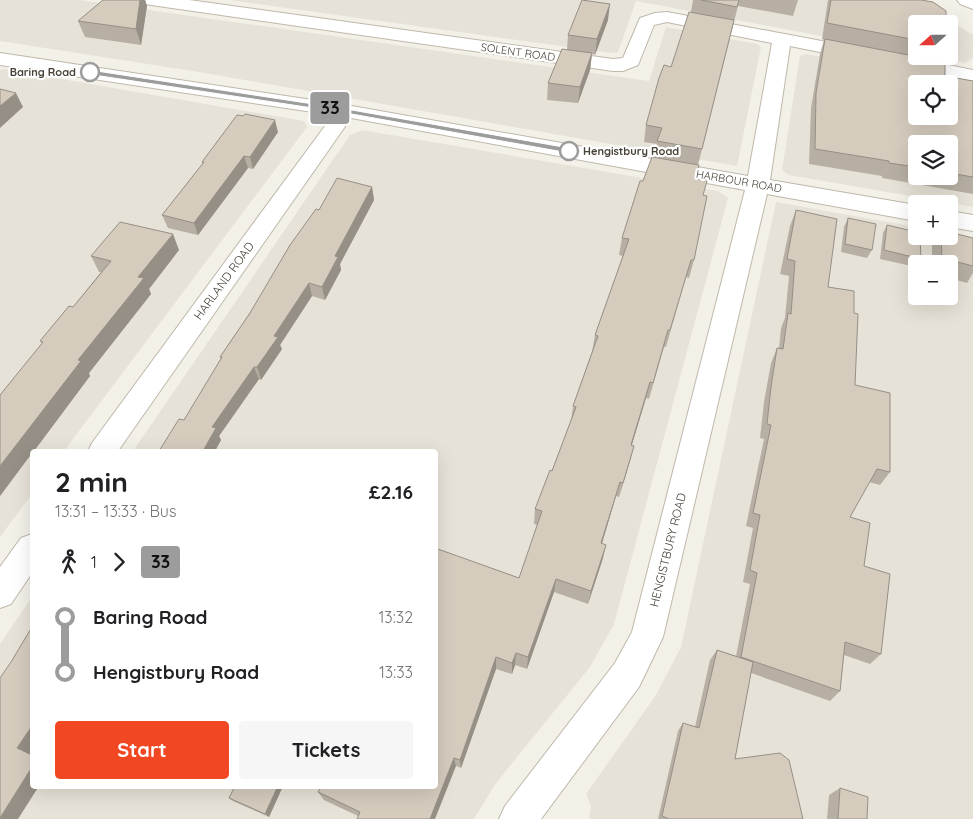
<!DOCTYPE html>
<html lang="en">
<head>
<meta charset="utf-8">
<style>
  body { margin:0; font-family:Quicksand,sans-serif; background:#f6f6f6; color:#202124; height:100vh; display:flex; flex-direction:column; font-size:19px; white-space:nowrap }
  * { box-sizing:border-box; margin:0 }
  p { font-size:16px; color:#757577 }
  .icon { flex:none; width:28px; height:28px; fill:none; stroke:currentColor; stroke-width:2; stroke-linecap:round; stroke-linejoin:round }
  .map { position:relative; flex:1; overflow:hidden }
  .details { position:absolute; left:30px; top:449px; width:408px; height:340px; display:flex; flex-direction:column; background:#fff; border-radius:5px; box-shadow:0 5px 20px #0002 }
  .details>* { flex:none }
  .badge { padding:0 10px; border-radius:4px; font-size:18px; line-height:32px }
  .needle { width:32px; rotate:249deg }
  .fabs { position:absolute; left:908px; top:15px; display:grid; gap:10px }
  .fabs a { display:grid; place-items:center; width:50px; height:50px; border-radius:5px; background:#fff; box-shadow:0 5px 20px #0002; font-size:25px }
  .map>.badge { position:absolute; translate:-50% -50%; box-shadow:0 0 0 2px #fff }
  .legs { display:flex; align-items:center; gap:8px; height:55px; padding:0 25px; font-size:16px }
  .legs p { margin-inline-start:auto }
  .head { display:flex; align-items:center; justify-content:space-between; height:85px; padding:0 25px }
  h1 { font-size:28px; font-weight:800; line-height:38px }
  .primary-button { display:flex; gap:10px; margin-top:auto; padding:10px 25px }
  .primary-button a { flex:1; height:58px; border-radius:5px; background:#f14722; color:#fff; font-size:20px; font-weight:800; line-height:58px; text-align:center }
  .primary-button a+a { background:#f6f6f6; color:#202124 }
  ul { padding:0 25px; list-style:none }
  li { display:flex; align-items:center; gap:18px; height:55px; font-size:19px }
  li i { display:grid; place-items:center; width:8px; height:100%; margin:0 6px; background:currentColor }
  li i::after { content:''; width:12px; height:12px; margin:-6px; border:4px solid; border-radius:50%; background:#fff }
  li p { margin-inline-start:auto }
  li:first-child i { background:linear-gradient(#0000 50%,currentColor 0) }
  li:last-child i { background:linear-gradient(currentColor 50%,#0000 0) }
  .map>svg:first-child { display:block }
  .residential { fill:#e7e2d7; fill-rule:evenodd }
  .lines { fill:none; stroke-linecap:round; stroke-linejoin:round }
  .minor-casing { stroke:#bfb8ab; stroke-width:2 }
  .minor { fill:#fff; fill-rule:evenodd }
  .wall { fill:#b7afa3; fill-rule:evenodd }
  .shaded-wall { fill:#958f85 }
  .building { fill:#d5ccbe; stroke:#958f85; fill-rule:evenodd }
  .line-1 { fill:#9d9c9c; stroke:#fff }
  .stop-1-dot { fill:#fff; stroke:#9d9c9c; stroke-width:2.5 }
  .labels { text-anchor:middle; stroke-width:4.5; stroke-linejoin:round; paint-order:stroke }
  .far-street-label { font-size:11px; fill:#474137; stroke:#fff }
  .far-stop-label { font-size:11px; font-weight:bold; fill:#474137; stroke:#fff; text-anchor:end }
  .street-label { font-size:12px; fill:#474137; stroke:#fff }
</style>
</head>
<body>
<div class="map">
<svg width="973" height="819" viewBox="0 0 973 819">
  <rect width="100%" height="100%" fill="#f3f0e8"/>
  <!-- residential -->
  <path class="residential" d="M0,0H79L649,81L666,27L757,44L761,47L737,166L199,72L0,41Z
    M229,0H916L973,35V58L965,63L927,56H949V24H916V54L636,1L618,52L611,53Z
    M806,54L973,86V207L789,175L782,170L800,56ZM916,84H949V116H916ZM916,144H949V176H916Z
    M4,69L304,121L307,127L64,451H32V494L0,537V70Z
    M362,130L718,191L728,198L614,624L590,667L496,783L474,819H0V644L32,597V786H435V451H133L350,135Z
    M776,202L916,227V236L973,238V819H589L591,806L586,794L656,695L681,647ZM916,264H949V296H916Z"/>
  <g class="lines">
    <!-- minor casing -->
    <g class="minor-casing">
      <path id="minor" d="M142,0H189L613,59L623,58L640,18L655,13L667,12L859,48L866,50L868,54L866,58L859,60L790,46L770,180L916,205V221L767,194L663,637L639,687L541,819H499L505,806L615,663L632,632L745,190L351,118L118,451H88L92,443L333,115L0,65V53L346,105L748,176L772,43L667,22L654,25L638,65L623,71H613L151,5L145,4Z
        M957,0H973V9L960,4Z
        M909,57L973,70V82L902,67L899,63L902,59Z
        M949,211L973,215V231L949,227Z
        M32,534V573L11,604L0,608V567L21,538Z"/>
    </g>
    <!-- minor -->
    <use href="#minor" class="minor"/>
  </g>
  <!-- wall -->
  <path class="wall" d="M103,0H145L147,6L141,45L85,37L78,21Z
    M693,0H798L793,16L738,6L698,165L696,179L703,195L694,260L689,278L686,277L666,347H664L649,399L646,398L632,445L634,446L630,461L619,497L616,496L602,543L603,558L588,604L554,592L527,669L515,665L512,674L496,669L461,768L456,766L358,816L324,800L318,792L519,578L538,525L534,524L535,509L552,471L571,421L573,406L592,352L595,335L623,256L619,255L622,238L643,181L654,157L657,144L644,142L646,125L671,67L691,12Z
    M828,0H921L916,24V56H941L939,61L945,76L973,81V194L882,178V176L809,164L811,108L820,54L824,40L822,39ZM916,144H949V176H916Z
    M608,20L595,55L592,54L590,70L578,103L547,100L548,83L567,50L568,35Z
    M278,132L253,169L248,168L198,235L168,228L162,215L202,165V162Z
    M372,187L374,200L340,264L341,270L325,300L312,296L280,345L282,349L261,380L259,379L219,436L221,440L215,451H159L184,420L221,359L220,357L319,210Z
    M796,210L828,287L855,385L890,472L880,485L869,482L850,517L864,566L881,654L870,664L844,655L840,691L830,701L751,673L735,759L803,819H658L678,731L683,723L695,727L710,660L717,650L736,656L750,584L743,582L753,528L746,526L764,439L760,438L764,402L771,363L777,348H779L781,328L785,318L789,276L780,274L790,226Z
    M848,218L872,250L867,258L841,252L844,227Z
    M887,225L921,259L919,264H916V267L880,259L883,233Z
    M937,236L973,238V273L967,283L949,278V264H932V246Z
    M179,250L149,289L151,294L89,373L90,376L34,451H32V453L0,496L42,343L40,341L73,307L101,272H99L91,256Z
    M283,786L269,817L233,801L229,798Z
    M840,788L867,819H827L829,795Z"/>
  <!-- shaded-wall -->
  <path class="shaded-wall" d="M140,0H145L147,6L141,45L136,29Z
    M610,4L608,20L595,55L597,39Z
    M592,53L590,70L578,103L580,87Z
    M16,93L23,107L0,128V106Z
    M275,120L278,132L253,169L250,157Z
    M244,156L248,168L198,235L194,223Z
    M372,187L374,200L340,264L341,270L325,300L322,287L335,256Z
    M173,234L179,250L149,289L151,294L89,373L90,376L34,451H32V453L0,496V466L138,277Z
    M309,283L312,296L280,345L282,349L261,380L257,367L274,336Z
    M254,367L259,379L219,436L221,440L215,451H203L212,427Z
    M650,382L646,398L627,460L631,445Z
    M634,446L630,461L619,497L623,483Z
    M620,482L616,496L598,557L601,543Z
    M606,545L603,558L588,604L591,591Z
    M556,579L554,592L527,669L528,657Z
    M516,653L515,665L512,674V663Z
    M496,657V669L461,768L460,760Z
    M32,726V754L31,756L17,748Z
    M454,758L456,766L435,819H430Z
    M32,767V786H39L18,819H0V818Z
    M278,786H283L269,817L265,814Z"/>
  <!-- building -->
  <path class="building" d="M103,0H140L136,29L78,21Z
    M582,0L610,4L597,39L568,35Z
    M701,0H739L737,7Z
    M831,0H921L933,2L946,11V24H916V40L827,23Z
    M689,12L734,20L702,149L657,141L662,128L646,125L659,78L664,65L671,67Z
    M825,39L945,62V76L973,81V177L949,173V144H916V167L889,163V161L815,149L816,93ZM916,84H949V116H916Z
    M562,49L592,53L580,87L548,83Z
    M0,89L16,93L0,106Z
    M245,114L275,120L250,157L244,156L194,223L162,215L204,162H202L237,115L243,116Z
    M652,157L699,165L696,179L707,181L703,195L707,196L694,260H691L670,330H668L653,383L650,382L631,445L634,446L623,483L620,482L601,543L606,545L591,591L556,579L528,657L516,653L512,663L496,657L460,760L454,758L430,819H357L360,812L318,792L322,786H435V548L519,578L542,511L535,509L550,470L552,471L576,407L573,406L598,336L595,335L629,239L622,238L640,181H643Z
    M337,178L372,187L335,256L338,257L322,287L309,283L274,336L278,337L257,367H254L212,427L216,428L203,451H159L179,419L184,420L222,357H220L250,313L290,245L316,209L319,210Z
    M796,210L837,219L828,287L854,291V313L858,314L855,385L890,393V472L877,469L850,517L870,523L864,566L890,574L881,654L845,642L840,691L741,657L757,573L750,570L760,515L753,513L771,425L767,424L771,387L777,348L783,349L788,313L791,314L795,261L787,259Z
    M848,218L876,224L872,250L845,244Z
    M120,222L173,234L138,277L144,278L78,360L81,361L0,466V395L43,342L40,341L69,306L73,307L111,261L91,256Z
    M887,225L916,232V236H920L921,259L884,250Z
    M949,232L973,238V266L942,258L941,236H949Z
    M32,627V726L17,748L32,755V767L0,818V678L11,662Z
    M717,650L753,662L735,759L780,753L789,760L803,819H669L662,816L683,723L699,728Z
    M235,786H278L265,814L229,798Z
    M840,788L868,797L867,819H838Z"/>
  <!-- line-1 -->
  <path class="line-1" d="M90,70L346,109L569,148L573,151L569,153L346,113L87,74V71Z"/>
  <!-- markers -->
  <g class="stop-1-dot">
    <circle cx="90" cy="72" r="9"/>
    <circle cx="569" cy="151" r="9"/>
  </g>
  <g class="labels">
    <!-- far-street labels -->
    <g class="far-street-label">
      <text transform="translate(518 52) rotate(8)" y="4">SOLENT ROAD</text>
      <text transform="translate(739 181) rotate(10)" y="4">HARBOUR ROAD</text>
    </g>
    <!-- far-stop labels -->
    <g class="far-stop-label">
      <text x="76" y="76">Baring Road</text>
      <text x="583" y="155" text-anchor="start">Hengistbury Road</text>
    </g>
    <!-- street labels -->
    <g class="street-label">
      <text transform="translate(224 281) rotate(-54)" y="4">HARLAND ROAD</text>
      <text transform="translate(668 550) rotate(-76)" y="4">HENGISTBURY ROAD</text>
    </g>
  </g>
</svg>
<div class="fabs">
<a><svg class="needle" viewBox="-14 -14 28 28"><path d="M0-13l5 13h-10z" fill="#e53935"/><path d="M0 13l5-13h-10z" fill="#757577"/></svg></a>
<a><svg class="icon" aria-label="locate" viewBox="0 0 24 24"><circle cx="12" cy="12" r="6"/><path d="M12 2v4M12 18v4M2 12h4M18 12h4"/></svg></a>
<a><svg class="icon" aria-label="layers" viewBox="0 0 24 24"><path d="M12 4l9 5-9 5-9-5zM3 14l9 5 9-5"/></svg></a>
<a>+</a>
<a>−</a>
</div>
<b class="badge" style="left:330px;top:108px;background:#9d9c9c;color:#111">33</b>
<section class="details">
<div class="head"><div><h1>2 min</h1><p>13:31 – 13:33 · Bus</p></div><b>£2.16</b></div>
<div class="legs"><svg class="icon" aria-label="walk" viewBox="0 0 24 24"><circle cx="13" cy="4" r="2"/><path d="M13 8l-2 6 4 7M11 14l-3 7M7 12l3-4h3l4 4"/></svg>1<svg class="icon" aria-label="forward" viewBox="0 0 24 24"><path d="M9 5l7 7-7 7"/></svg><b class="badge" style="background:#9d9c9c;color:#111">33</b></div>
<ul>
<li><i style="color:#9d9c9c"></i><b>Baring Road</b><p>13:32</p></li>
<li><i style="color:#9d9c9c"></i><b>Hengistbury Road</b><p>13:33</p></li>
</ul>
<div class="primary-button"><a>Start</a><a>Tickets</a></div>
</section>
</div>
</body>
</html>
